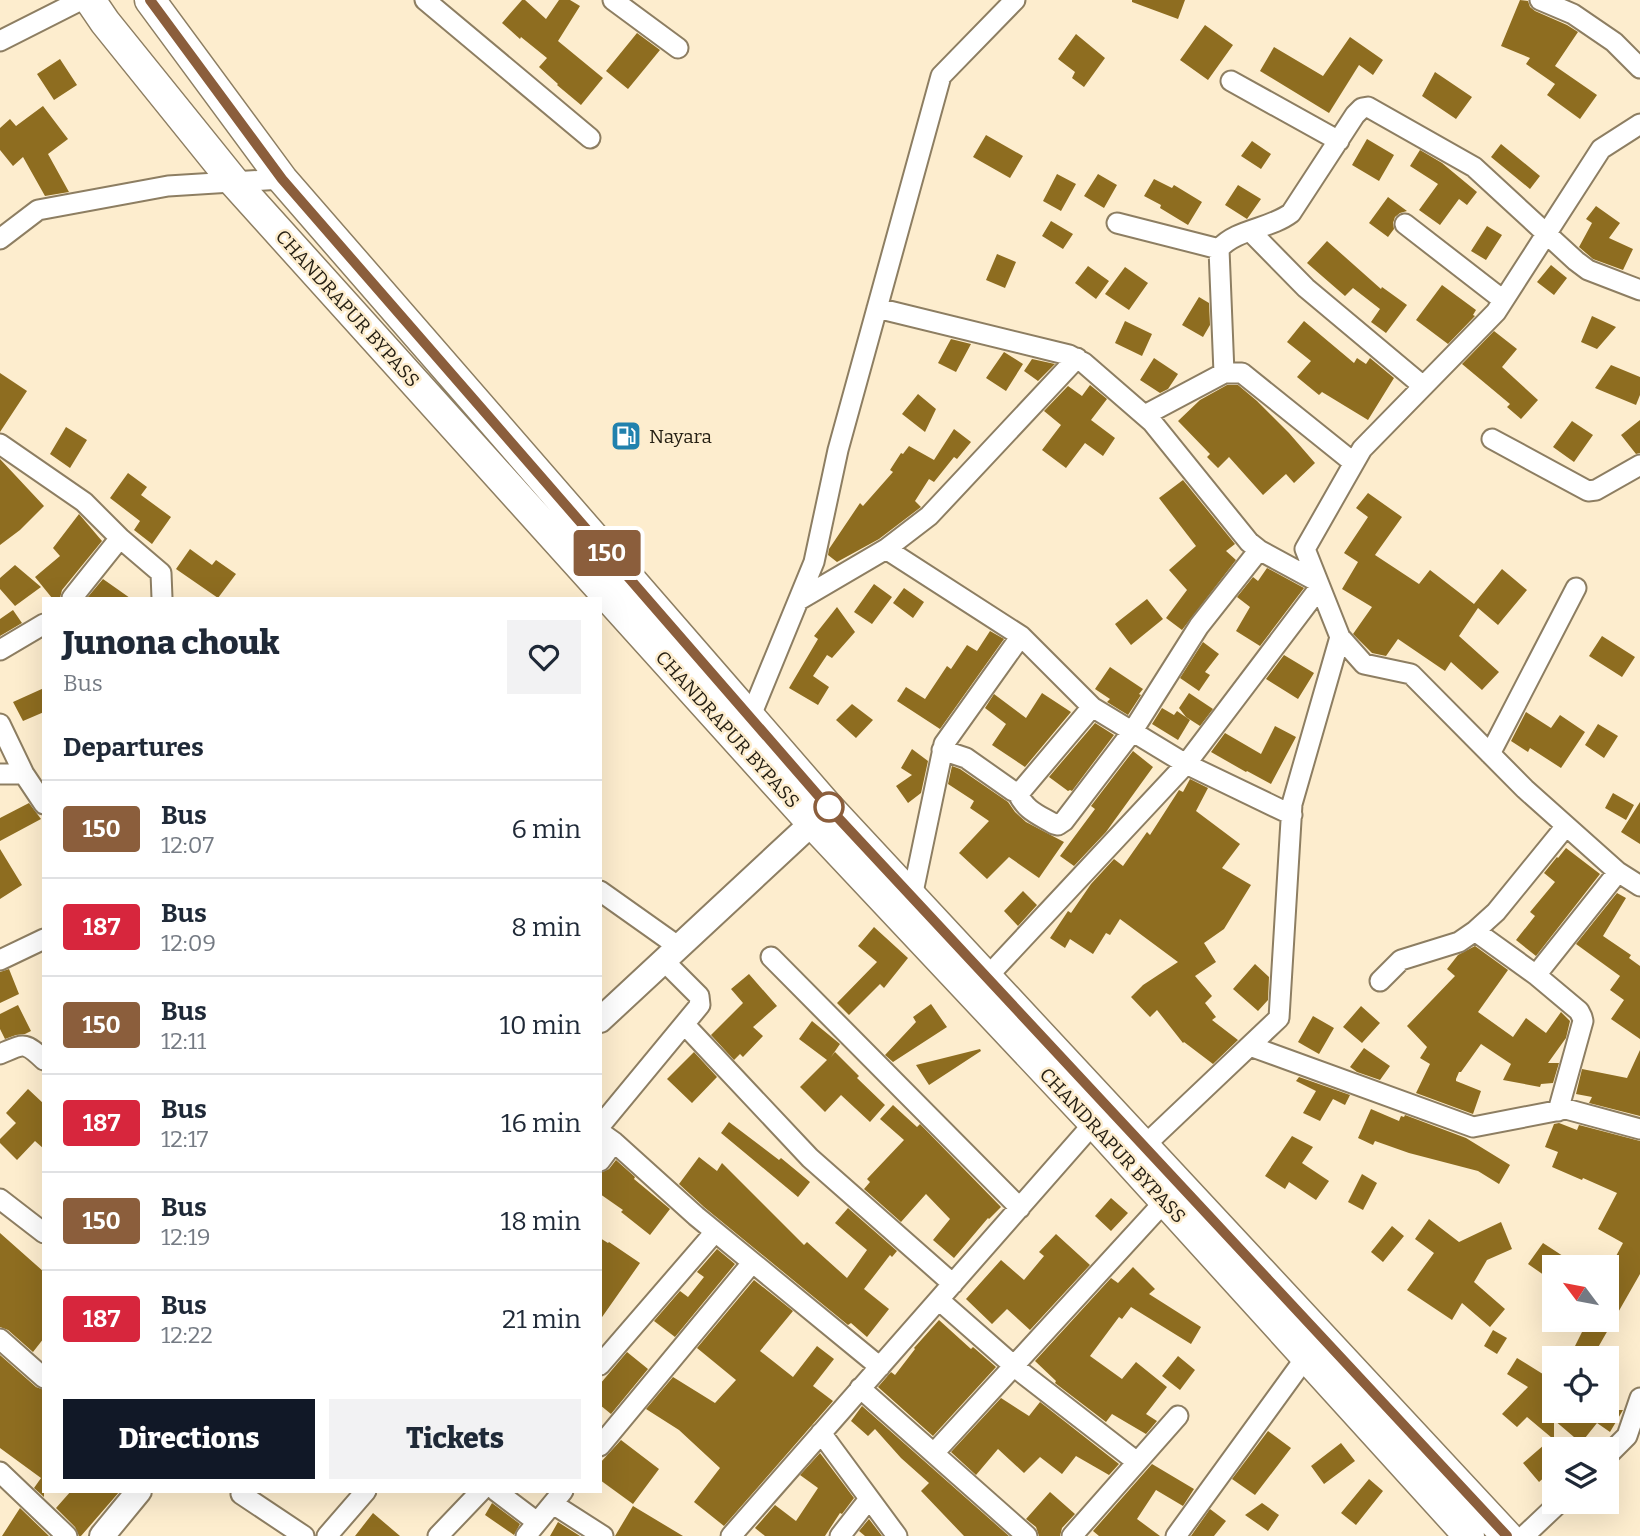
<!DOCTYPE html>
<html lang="en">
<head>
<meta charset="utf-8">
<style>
  body { margin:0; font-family:Bitter,serif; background:#f2f2f3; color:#1f2937; height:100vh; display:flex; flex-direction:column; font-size:26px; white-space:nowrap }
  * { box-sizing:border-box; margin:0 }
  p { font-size:23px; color:#747a83 }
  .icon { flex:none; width:38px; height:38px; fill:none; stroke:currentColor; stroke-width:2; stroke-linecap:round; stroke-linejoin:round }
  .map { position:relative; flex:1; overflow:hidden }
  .details { position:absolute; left:42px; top:597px; width:560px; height:896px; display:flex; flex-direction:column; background:#fff; border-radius:0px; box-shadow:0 7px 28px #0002 }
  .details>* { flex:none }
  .badge { padding:0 14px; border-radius:5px; font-size:24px; line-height:46px }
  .needle { width:46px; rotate:302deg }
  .buttons { position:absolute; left:1542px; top:1255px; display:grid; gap:14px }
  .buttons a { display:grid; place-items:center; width:77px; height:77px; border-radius:0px; background:#fff; box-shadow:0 7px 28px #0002; font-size:35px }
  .map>.badge { position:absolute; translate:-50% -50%; box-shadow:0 0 0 4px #fff }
  h2 { padding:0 21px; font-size:26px; line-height:63px }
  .round { display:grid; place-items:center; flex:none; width:74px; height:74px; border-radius:0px; background:#f2f2f3 }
  .overview { display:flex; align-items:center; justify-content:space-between; height:119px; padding:0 21px }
  h1 { font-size:33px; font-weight:800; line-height:52px }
  .button { display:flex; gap:14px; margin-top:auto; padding:14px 21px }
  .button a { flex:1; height:80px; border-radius:0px; background:#111827; color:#fff; font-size:28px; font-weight:800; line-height:80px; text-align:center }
  .button a+a { background:#f2f2f3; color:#1f2937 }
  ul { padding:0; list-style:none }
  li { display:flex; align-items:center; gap:21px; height:98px; padding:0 21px; border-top:2px solid #e0e1e3 }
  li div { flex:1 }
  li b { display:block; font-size:26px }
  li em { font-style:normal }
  li .badge { min-width:77px; font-weight:700; text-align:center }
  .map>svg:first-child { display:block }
  .building { fill:#8e6d20 }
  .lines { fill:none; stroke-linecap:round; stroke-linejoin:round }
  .minor-casing { stroke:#8d7e62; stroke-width:23 }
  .major-casing { stroke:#8d7e62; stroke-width:28 }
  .highway-casing { stroke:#8d7e62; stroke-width:33 }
  .minor { stroke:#fff; stroke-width:19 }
  .major { stroke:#fff; stroke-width:24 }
  .highway { stroke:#fff; stroke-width:30 }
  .line-casing { stroke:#fff; stroke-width:16 }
  .line { stroke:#8b5e3c; stroke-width:10 }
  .stop-dot { fill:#fff; stroke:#8b5e3c; stroke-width:3.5 }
  .labels { text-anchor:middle; stroke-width:5; stroke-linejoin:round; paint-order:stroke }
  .street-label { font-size:19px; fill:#262014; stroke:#fdedce }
  .poi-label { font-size:19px; fill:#262014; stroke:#fdedce; text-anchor:start }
</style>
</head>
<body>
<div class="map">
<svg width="1640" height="1536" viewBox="0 0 1640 1536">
  <rect width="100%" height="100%" fill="#fdedce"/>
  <!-- building -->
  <path class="building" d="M522,0H525L546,19L559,0H570L580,6L558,41L603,78L581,105L557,85L558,84L539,67L547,58L521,37L520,39L502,23Z
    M1132,0H1185L1178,19L1132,2Z
    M1520,0L1528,1L1530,7L1535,11L1567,25L1578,32L1555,66L1597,95L1580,119L1547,95L1555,84L1526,64L1530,58L1501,46Z
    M1205,25L1233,45L1208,80L1180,60Z
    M637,33L660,50L628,89L606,71Z
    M1076,34L1105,58L1084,87L1072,78L1075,72L1058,59Z
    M1350,37L1383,60L1373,75L1359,65L1329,113L1260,71L1274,47L1323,76Z
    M60,59L77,85L54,100L37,74Z
    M1435,72L1472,97L1456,119L1422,96Z
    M43,106L68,139L48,154L69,192L45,196L23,157L13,166L0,150V128L10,119L16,126Z
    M986,135L1023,156L1010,178L973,157Z
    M1367,139L1394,155L1379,181L1352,165Z
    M1252,141L1271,154L1261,169L1241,156Z
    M1501,144L1540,176L1530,189L1491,157Z
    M1420,150L1442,163L1477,192L1467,205L1459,199L1440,225L1419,210L1438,184L1410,166Z
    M1057,174L1076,184L1061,211L1043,201Z
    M1098,174L1117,185L1104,208L1084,196Z
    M1154,179L1172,188L1174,185L1202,202L1188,225L1160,208L1161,205L1144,196Z
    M1238,185L1261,199L1247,219L1225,205Z
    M1388,197L1407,211L1400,213L1395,217L1393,223L1394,229L1388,237L1369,223Z
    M1596,206L1620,223L1609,238L1633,249L1623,270L1593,259L1579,247L1592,223L1586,219Z
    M1051,221L1073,234L1063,249L1042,236Z
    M1487,226L1502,235L1486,260L1471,251Z
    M1327,241L1381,289L1382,287L1407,305L1386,333L1371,322L1380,309L1353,288L1345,296L1307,263Z
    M997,254L1016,262L1005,288L986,280Z
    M1551,265L1567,278L1554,295L1537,282Z
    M1088,266L1109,281L1096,299L1075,283Z
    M1125,267L1148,283L1129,310L1105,294Z
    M1442,285L1476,310L1473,315L1475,316L1448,344L1416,320Z
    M1199,297L1209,303L1210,325L1203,337L1182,325Z
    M1592,316L1616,327L1597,349L1581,342Z
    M1125,321L1152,334L1142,356L1115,343Z
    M1304,321L1354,363L1357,358L1366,364L1370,358L1394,378L1368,420L1322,392L1319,395L1297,377L1311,361L1287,342Z
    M1494,331L1517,349L1502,367L1538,400L1521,419L1507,407L1510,404L1462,364Z
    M951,339L971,344L956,372L938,363Z
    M1004,352L1023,364L1006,391L986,378Z
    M1154,358L1178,374L1168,389L1160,393L1140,380Z
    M1032,359L1055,364L1038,381L1024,371Z
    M1611,365L1640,377V395L1636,405L1595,388Z
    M0,373L27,391L0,432Z
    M1090,385L1107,399L1091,420L1115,438L1103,456L1085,443L1066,468L1042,450L1061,425L1044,411L1068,386L1082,396Z
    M1227,385H1238L1257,401L1289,433L1315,463L1294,483L1286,474L1263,495L1229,457L1218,468L1207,457L1210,454L1178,421L1200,400Z
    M918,394L936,409L925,432L902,414Z
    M1640,420V453L1636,454L1621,435Z
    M1572,421L1593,435L1574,462L1553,447Z
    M66,427L87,440L70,468L50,454Z
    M954,429L971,442L957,459L954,457L934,482L929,479L915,501L921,507L879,539L837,562L828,555L829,549L860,503L863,506L893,472L890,470L901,453L903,454L909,446L934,460Z
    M0,459L44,506L20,530L0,545Z
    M128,473L147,487L141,495L171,517L152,544L134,530L140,521L110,498Z
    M1183,480L1235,544L1226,551L1236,560L1182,630L1166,618L1187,590L1169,570L1196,546L1159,498Z
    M1368,493L1402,517L1375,555L1419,584L1430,570L1474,604L1502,569L1527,590L1498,625L1478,608L1459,636L1499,672L1482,690L1451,662L1445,671L1398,639L1386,656L1372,653L1353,634L1372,607L1342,589L1358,562L1344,553L1368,517L1356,508Z
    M79,514L102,541L62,590L60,598H52L35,577L60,556L53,548Z
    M190,549L212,565L216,560L236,574L218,598L176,569Z
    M15,565L41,587L15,606L0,589V578Z
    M1267,568L1304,588L1260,646L1236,631L1250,607L1237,597L1253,577L1258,581Z
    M103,579L130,598H87Z
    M874,584L892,597L872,624L854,612Z
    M904,588L924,602L913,618L893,603Z
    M1147,599L1163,619L1131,645L1115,624Z
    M837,607L855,632L832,658L827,655L813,676L829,687L818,705L789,688L818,639L814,636Z
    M13,610L22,623L0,636V619Z
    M990,631L1004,639L940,729L897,701L906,687L925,699L947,666L951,669L967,645L977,651Z
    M1602,636L1635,657L1622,677L1589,656Z
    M1203,642L1219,654L1205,672L1210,675L1199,691L1180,678Z
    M1284,655L1314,673L1298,699L1266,679Z
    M1110,667L1143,689L1139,694L1141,695L1128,715L1107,702L1110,699L1095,689Z
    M44,688V712L23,721L13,702Z
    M1042,693L1071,712L1025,767L992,745L1006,724L985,708L994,694L1026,718Z
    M1189,693L1213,709L1200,726L1186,717L1179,708Z
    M852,704L873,720L856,738L836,720Z
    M1162,708L1174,715L1177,711L1190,720L1178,740L1152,724Z
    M1526,712L1551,728L1560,715L1585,732L1561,768L1530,748L1528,752L1511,741Z
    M1095,723L1114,735L1072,791L1070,790L1068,791L1049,777Z
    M1598,724L1618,736L1604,758L1585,745Z
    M1275,726L1296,737L1271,784L1247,771L1246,772L1211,752L1225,733L1261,754Z
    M912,749L928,761L921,793L908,803L896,786L912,775L901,768Z
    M1133,751L1153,767L1106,832L1074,866L1060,856L1095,809L1091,806Z
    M952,766L960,769L1008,802L1015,812L1026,822L1064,842L1039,878L1009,857L987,879L959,853L989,821L970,808L974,801L948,784Z
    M1190,779L1208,788L1196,811L1240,844L1222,868L1251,885L1224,929L1204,943L1216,962L1195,976L1212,996L1205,1003L1216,1017L1212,1020L1238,1040L1213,1064L1184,1042L1183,1043L1157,1010L1150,1017L1131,997L1143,985L1178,962L1120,919L1110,935L1106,933L1093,954L1070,939L1065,948L1050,938L1068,911L1071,913L1091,884L1114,859L1123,866L1147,832L1150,835L1179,790L1183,792Z
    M1613,793L1634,805L1626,820L1605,808Z
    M1640,802V844L1621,832Z
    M29,803L41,819L0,841V818Z
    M1566,848L1600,874L1536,956L1516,940L1535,916L1530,912L1555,882L1544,873L1557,857L1558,858Z
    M0,849L22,885L0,899Z
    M1023,891L1037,905L1018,926L1004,911Z
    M1617,893L1626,898L1603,936L1631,955L1629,958L1640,966V1039L1611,1019L1624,1000L1610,990L1620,976L1576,944Z
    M874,927L908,958L884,988L880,984L849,1015L837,1003L877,962L858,946Z
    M1475,946L1508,970L1478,1012L1513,1037L1526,1018L1546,1033L1561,1012L1570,1021L1566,1038L1548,1063H1559L1553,1083L1541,1084L1540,1087L1503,1080L1511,1064L1481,1044L1461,1072H1459L1456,1079V1081L1481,1091L1473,1114L1416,1093L1430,1064L1420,1058L1427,1047L1407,1026L1455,976L1447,969L1458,955Z
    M1255,964L1269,977L1268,1000L1258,1011L1233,989Z
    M9,969L19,994L0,1003V972Z
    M749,974L777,1006L753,1027L763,1036L743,1057L740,1054L734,1060L711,1035L743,1003L731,989Z
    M931,1004L947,1027L893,1062L885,1055L916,1022L913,1017Z
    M18,1005L31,1031L25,1034L16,1035L5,1039L0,1029V1014Z
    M1361,1006L1380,1023L1362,1043L1343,1027Z
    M1313,1016L1334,1028L1319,1054L1298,1042Z
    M812,1021L840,1044L831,1057L835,1052L859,1076L857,1078L885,1105L870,1122L841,1095L825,1112L800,1087L827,1060L799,1039Z
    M1364,1048L1390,1066L1380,1080L1357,1072L1350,1067Z
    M980,1049L981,1051L929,1085L916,1065Z
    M1640,1050V1116L1589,1103L1592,1097L1576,1094L1582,1069L1627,1078Z
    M694,1052L717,1077L692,1103L667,1079Z
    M1299,1077L1350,1095L1345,1105L1333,1099L1320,1121L1303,1113L1316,1091L1296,1081Z
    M28,1089L44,1104V1149L35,1141L17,1160L0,1143V1139L16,1123L6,1113Z
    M893,1105L917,1127L920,1124L1001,1207L989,1219L988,1218L954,1258L933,1240L950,1219L926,1194L901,1222L864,1189L870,1182L867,1179L904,1140L880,1119Z
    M1371,1109L1399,1121L1401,1116L1404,1117L1405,1115L1466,1138L1510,1165L1499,1184L1478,1171L1409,1153L1375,1141L1373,1145L1358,1138Z
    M729,1122L779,1160L781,1158L810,1182L798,1197L721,1133Z
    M1559,1123L1577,1130L1579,1125L1640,1141V1274L1592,1358H1569L1588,1320H1606V1275L1623,1243L1598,1229L1617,1193L1583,1178L1582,1180L1552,1167L1558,1152L1545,1147L1554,1124Z
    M1292,1136L1313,1147L1302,1163L1329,1181L1316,1200L1289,1182L1285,1189L1265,1176Z
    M699,1157L717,1171L722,1163L804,1245L807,1242L847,1278L867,1250L835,1223L848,1208L897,1251L892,1257L890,1255L864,1289L889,1309L867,1337L851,1323L848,1325L704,1207L679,1184Z
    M616,1160L635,1177L634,1179L670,1209L650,1235L621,1212L623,1210L600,1194V1173L609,1169Z
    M1362,1174L1377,1183L1363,1210L1348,1202Z
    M1111,1198L1128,1213L1111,1231L1095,1216Z
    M1429,1219L1459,1242L1501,1222L1512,1249L1487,1260L1474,1282L1505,1309L1490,1327L1462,1303L1452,1320L1407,1290L1434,1253L1415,1239Z
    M1392,1226L1404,1236L1383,1262L1371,1252Z
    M0,1233L44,1272V1338L33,1352L8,1330L0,1327Z
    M1056,1234L1090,1265L1030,1330L1007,1309L992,1324L966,1299L1001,1260L1024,1280L1044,1256L1039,1252Z
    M600,1238L608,1243L609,1242L640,1263L600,1320Z
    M1543,1243L1566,1258L1560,1267H1554V1276L1551,1280L1528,1264Z
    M717,1249L735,1264L675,1337L654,1321L680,1291L688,1297L704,1277L697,1272Z
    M1133,1267L1155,1289L1149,1294L1201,1327L1191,1344L1131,1307L1122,1319L1119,1317L1090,1356L1122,1379L1136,1362L1167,1387L1146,1414L1157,1421L1146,1434L1112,1414L1106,1422L1055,1383L1056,1381L1035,1361L1111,1278L1118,1283Z
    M754,1280L793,1311L760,1351L793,1377L817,1346L834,1359L813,1386L833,1401L724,1526L694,1502L720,1468L679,1430L646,1409L673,1377L715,1403L736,1380L697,1348Z
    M939,1320L971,1349L973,1347L996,1367L933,1436L878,1387L891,1372L895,1375L915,1349L914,1348Z
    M1493,1330L1507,1338L1497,1354L1484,1346Z
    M627,1352L648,1369L611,1414L600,1405V1384Z
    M0,1355L36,1387L44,1390V1497L34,1488L41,1478L0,1448Z
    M1178,1356L1195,1370L1180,1390L1162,1376Z
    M1517,1358L1554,1381V1410H1623L1610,1432L1597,1423L1581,1443L1554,1420V1469L1539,1482L1523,1463L1552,1438L1527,1417L1517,1427L1502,1414L1528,1387L1507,1374Z
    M1001,1398L1029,1416L1040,1402L1119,1464L1109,1475L1076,1456L1062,1474L1040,1457L1024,1473L998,1449L976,1475L951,1452Z
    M862,1406L1009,1536H964L921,1491L929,1483L901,1458L875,1429L868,1436L851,1421Z
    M1268,1431L1291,1448L1255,1495L1232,1479Z
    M621,1440L659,1469L633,1504L600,1480V1463Z
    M1341,1443L1355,1461L1324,1484L1311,1466Z
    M820,1453L854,1498L842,1514L840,1513L825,1536H765L755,1528L775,1505L796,1521L818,1488L800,1475Z
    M1152,1464L1194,1489L1183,1506L1156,1490L1137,1519L1160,1536H1099L1093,1531Z
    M1369,1479L1383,1491L1356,1525L1341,1513Z
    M71,1491H120L81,1536H79L75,1527L56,1508Z
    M1050,1492L1075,1514L1062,1528L1060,1536H1039L1036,1527L1026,1519Z
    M492,1503L520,1524L514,1535L485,1515Z
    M1262,1503L1279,1515L1268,1531L1245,1515Z
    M633,1506L683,1536H615Z
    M20,1508L49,1536H2Z
    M1210,1509L1226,1521L1214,1536H1191Z
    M373,1513L400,1536H355Z
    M869,1519L882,1536H865L859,1531Z
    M558,1522L580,1536H550Z"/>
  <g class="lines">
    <!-- minor casing -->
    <g class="minor-casing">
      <path id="minor" d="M425,0L590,138
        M613,0L678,48
        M1540,0L1573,14L1614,42L1640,68
        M0,41L81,0
        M1231,81L1339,141
        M1117,223L1219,249
        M1405,224L1503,300
        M1251,232L1306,288L1423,386
        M0,239L38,210L168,186L282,179
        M877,308L1069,355L1084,363L1152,422L1249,542L1259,550L1318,582
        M1224,373L1219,249C1236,229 1270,229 1291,213L1355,115L1362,108L1368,107L1474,167L1576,261L1588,270L1640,290
        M1145,415L1224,373H1242L1354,463
        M1492,439L1588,491L1596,490L1640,465
        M0,444L84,502L120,538L161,573L162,598
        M886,549L1021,636L1092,707L1186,764L1292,815
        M72,598L120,538
        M799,600L886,549L929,516L1077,358
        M1340,637L1364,664L1411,674L1525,789L1618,872L1640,886
        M0,650L44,624
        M750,718L814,562L838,450L941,76L1015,0
        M0,724L24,774H0
        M942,750L966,758L1013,791H1021L1092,707
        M1490,754L1576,588
        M24,774L44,804
        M1017,792C1026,811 1037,814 1054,824L1058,825L1064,821L1132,732L1199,626L1259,550
        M600,891L679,947
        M912,897L944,744L1021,636
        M1475,931L1536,975L1579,1011L1582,1017L1583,1021L1558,1111
        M771,957L1020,1208
        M0,960L44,939
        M1536,975L1618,872
        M987,977L1186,764L1320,587
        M1380,981L1401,960L1459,942L1475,931L1496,912L1566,826
        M685,1025L810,1158L953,1284
        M1250,1046L1473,1127L1566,1109L1640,1129
        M0,1054C24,1044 24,1041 44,1060
        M600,1126L700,1005L699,996L664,961
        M600,1132L614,1142L696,1216L880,1367
        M1144,1146L1279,1018L1292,804L1340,637L1305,549L1362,449L1496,312L1601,149L1640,124
        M600,1161L614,1142
        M0,1199L44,1233
        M939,1300L1021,1372L1137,1462
        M0,1339L44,1378
        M600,1365L715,1232
        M860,1388L1027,1536
        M821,1433L897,1536
        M600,1446L752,1263
        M934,1453L1165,1201
        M1606,1457L1627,1436L1640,1398
        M0,1472L67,1536
        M496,1491L537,1522
        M241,1494L304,1536
        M553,1504L603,1536
        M327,1536L366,1491
        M438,1536L481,1491
        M526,1536L563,1491
        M731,1536L1100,1116
        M840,1536L869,1499
        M1072,1536L1178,1416
        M1176,1536L1306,1357
        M1524,1536L1560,1502"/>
    </g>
    <!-- major casing -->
    <g class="major-casing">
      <path id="major" d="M600,1020L826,810
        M102,1536L139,1491"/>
    </g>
    <!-- highway casing -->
    <g class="highway-casing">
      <path id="highway" d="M90,0L105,22L234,182L812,823L1094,1123L1469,1536
        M150,0L282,179L829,808L1507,1536"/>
    </g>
    <!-- minor -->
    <use href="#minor" class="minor"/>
    <!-- major -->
    <use href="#major" class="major"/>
    <!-- highway -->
    <use href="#highway" class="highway"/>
  </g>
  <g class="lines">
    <!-- line casing -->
    <g class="line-casing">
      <path id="line" d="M150,0L282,179L829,808L1507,1536"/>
    </g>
    <!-- line -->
    <use href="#line" class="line"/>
  </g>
  <!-- icons -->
  <defs>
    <g id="fuel-square" transform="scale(1.575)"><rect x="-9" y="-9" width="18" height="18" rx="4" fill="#2181ad" stroke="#fdedce"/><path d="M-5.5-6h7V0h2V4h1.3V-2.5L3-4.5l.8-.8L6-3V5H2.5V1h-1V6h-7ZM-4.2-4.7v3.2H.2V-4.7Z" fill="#fff"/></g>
  </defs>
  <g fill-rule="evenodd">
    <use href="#fuel-square" x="626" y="436"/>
  </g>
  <!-- markers -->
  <circle class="stop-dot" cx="829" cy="807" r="14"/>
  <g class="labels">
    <!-- street labels -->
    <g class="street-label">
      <text transform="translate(348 308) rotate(48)" y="7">CHANDRAPUR BYPASS</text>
      <text transform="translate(728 729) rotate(48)" y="7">CHANDRAPUR BYPASS</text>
      <text transform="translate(1113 1145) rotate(47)" y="7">CHANDRAPUR BYPASS</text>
    </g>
    <!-- poi labels -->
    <g class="poi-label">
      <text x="649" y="443">Nayara</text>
    </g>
  </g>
</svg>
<div class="buttons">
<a><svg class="needle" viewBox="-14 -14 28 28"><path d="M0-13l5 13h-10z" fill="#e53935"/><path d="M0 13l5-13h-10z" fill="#747a83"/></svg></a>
<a><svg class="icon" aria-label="locate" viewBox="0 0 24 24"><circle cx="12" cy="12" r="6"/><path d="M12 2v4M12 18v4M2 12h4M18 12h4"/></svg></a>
<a><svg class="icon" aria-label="layers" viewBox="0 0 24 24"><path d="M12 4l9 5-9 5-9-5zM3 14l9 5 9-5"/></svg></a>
</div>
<b class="badge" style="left:607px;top:553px;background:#8b5e3c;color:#fff">150</b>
<section class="details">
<div class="overview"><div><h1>Junona chouk</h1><p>Bus</p></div><a class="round"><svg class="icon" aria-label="heart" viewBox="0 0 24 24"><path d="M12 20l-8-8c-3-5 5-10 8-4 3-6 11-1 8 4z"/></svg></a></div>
<h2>Departures</h2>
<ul>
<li><span class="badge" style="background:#8b5e3c;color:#fff">150</span><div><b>Bus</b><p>12:07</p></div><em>6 min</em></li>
<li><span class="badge" style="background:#d7263d;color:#fff">187</span><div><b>Bus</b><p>12:09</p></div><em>8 min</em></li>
<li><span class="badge" style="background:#8b5e3c;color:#fff">150</span><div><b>Bus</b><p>12:11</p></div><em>10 min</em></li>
<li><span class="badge" style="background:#d7263d;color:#fff">187</span><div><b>Bus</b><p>12:17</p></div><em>16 min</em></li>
<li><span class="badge" style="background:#8b5e3c;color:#fff">150</span><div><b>Bus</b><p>12:19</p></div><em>18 min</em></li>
<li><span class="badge" style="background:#d7263d;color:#fff">187</span><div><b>Bus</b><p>12:22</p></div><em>21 min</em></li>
</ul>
<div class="button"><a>Directions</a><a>Tickets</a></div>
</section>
</div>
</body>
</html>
